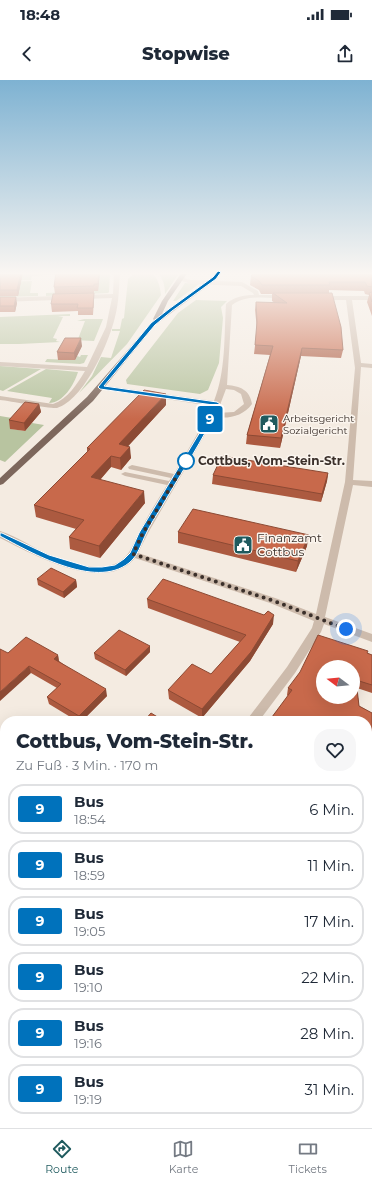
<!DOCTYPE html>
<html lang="de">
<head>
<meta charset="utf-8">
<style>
  body { margin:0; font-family:Montserrat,sans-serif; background:#f6f6f7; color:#1f2937; height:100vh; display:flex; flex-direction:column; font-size:15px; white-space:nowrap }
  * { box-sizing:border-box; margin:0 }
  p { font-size:13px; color:#747a83 }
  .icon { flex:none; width:22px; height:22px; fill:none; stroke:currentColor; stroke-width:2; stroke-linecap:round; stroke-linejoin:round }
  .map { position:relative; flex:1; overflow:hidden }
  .panel { position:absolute; left:0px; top:636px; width:372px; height:412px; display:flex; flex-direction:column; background:#fff; border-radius:16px 16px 0 0; box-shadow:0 4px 16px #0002 }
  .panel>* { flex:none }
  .badge { padding:0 8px; border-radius:3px; font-size:14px; line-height:26px }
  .needle { width:26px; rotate:286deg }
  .buttons { position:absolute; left:316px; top:580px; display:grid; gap:8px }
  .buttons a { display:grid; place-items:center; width:44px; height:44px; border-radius:50%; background:#fff; box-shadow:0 4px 16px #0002; font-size:20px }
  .you { position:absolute; width:20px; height:20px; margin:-10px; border:3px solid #fff; border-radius:50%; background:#1a73e8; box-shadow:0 0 0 6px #1a73e833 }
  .map>.badge { position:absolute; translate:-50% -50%; box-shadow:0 0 0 2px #fff }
  .round { display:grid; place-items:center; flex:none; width:42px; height:42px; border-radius:16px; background:#f6f6f7 }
  .overview { display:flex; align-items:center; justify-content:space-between; height:68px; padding:0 16px }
  h1 { font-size:19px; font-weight:800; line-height:30px }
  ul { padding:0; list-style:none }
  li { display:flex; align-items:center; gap:12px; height:50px; margin:0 8px 6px; padding:0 8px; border:2px solid #e0e1e3; border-radius:16px }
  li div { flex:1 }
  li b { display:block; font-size:15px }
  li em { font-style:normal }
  li .badge { min-width:44px; font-weight:700; text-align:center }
  .status { display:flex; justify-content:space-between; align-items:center; height:28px; padding:0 20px; background:#fff; direction:ltr }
  .status svg { height:11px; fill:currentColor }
  header { display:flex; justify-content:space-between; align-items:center; height:52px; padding:0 16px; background:#fff; font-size:18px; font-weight:800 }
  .tab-bar { display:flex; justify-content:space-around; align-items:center; height:56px; border-top:1px solid #e0e1e3; background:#fff; font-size:11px; color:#747a83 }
  .tab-bar a { display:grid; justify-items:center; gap:2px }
  .tab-bar .on { color:#1f5a5e }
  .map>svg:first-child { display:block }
  .green { fill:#b8c4a0 }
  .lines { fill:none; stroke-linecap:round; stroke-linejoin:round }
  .minor { fill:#cdbbac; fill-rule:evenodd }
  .major { fill:#7d675c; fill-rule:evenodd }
  .wall { fill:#ac5a40 }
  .shaded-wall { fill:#8c4a34 }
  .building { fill:#c8694b; stroke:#8c4a34; fill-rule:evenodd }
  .line { fill:#0072bc; stroke:#fff }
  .walk { stroke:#3b302b; stroke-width:4; stroke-dasharray:0 7.2 }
  .stop-dot { fill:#fff; stroke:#0072bc; stroke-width:2 }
  .labels { text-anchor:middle; stroke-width:3; stroke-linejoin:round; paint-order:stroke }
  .far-poi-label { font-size:10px; fill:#3b302b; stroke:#fbf5ee; text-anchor:start }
  .stop-label { font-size:12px; font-weight:bold; fill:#3b302b; stroke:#fbf5ee; text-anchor:start }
  .poi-label { font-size:12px; fill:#3b302b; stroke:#fbf5ee; text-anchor:start }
</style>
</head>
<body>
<div class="status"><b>18:48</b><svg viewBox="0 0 49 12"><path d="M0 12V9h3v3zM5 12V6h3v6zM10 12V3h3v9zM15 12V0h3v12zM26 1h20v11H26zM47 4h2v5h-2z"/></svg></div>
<header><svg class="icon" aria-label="back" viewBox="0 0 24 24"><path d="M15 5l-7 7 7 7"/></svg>Stopwise<svg class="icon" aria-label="share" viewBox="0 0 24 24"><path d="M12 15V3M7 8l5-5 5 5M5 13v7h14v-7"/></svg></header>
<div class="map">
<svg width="372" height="1048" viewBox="0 0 372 1048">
  <rect width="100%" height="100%" fill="#f4ebe1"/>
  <!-- green -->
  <path class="green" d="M3,192H87L32,196L31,200H9Z
    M100,192H110L109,212L108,213L46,216V213L98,211Z
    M136,192H151C158,198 160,206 161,215L127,264L79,313L92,296L101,277L111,278L120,251H112V249H120L122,239L124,238L128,199Z
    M156,192H180L165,214C165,205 163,197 156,192Z
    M32,201L30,213H38V216L0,217L2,202Z
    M185,203L199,204L176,221H173Z
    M196,220L227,221L221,227L223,238L219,283L208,310L200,314L127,304L126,300L178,233Z
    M70,234V236H58L63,237L53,258L57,259L56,261L60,262L19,264H0V237Z
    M84,239H103L94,261L74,260L78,259L85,241H77Z
    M81,275H88L84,283L80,284L45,282L47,279L75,280L77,276L80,277Z
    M0,286L40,289H41L3,311L0,310Z
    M46,289L78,292C74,305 63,323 49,323L52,318L7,311Z
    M0,336L18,339L11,349L25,351L32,343L44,345L5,382L0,380Z"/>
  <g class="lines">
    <!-- minor -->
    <path class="minor" d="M114,192H120C119,207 119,222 115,237C109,263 84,320 57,328C52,329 10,321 0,320V316L53,324C68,319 77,304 85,291L0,286V282L87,287L106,247L112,218L0,222V218L113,214Z
      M180,196H184L186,199L191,200L242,202L258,211L259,215H286L289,217L286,219C269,218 246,214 232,225L227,305C240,306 250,310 252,324C243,336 230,339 215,337L148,453L138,473L278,519L316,534L345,402L355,288L346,220H320L317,218L320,216H372V220H352L361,283L372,284V288L361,287L353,400L372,401V407L353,405L325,537L372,554V562L324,544L321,552L295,593L259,641H246L287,587L312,548L314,541L270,523L135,478C104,515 33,474 0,458V451C17,456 33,468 50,475C71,483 104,495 123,479C131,473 134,461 139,453C147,437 157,421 167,405L125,396L121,394L125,392L169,401L171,398L129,389L128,387L132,385L174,394L209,334L212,326L100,309L96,307L100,305L214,321C226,291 224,256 226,224C234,217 243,215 254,215L253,213L241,206L191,204L182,201ZM226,309L234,310L241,314L244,324L234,332L217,333Z
      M372,765V778L367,780V767Z
      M0,920L5,922V942L0,940Z
      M5,964V983L0,985V966Z
      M372,988V1006L367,1008V990Z
      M367,1031L372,1034V1048H362L360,1043H367Z
      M98,1043H119L121,1048H101Z
      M297,1043H320L317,1048H295Z"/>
    <!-- major -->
    <path class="major" d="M182,192H188L168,221L162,234L213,197L216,192H222L217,199L155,245L93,321L3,404L0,405V398L87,317L154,240L153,239L162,221Z"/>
  </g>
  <!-- wall -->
  <path class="wall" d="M0,192H23L18,216H0Z
    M56,192H100L98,211H94V220L93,235H78V231L52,232L51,224L55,214L54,207Z
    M372,192V236L367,222L369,215L365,214L364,211L329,210V213L343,270L341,278L301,276L280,368L246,364L247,355L270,275L254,274L257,249L255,230L256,222L275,223L272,221V214H261L259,210L250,205L251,196Z
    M0,217L17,223L15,232H0Z
    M82,266L75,280H58L57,272Z
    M39,324L41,332L25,351L10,349L9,340Z
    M166,325L128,366L131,378L121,390L111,387L100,400L145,423L100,478L70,469L69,457L76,449L36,437L34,425L87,372V368Z
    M328,393L327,401L321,422L212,404L213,395Z
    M178,452L307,466L296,492L178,463Z
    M37,499L76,500L77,507L64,518L38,505Z
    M147,519L264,535L273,544L250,581L202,638L169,619L168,610L211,594L240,562L148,528Z
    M150,566V572L126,596L95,579L94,573Z
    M8,573L58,575L59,581L107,616L82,641H77L49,624L47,617L57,608L31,593Z
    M367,573L372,575V613L357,608L359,626L372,633V730L367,728V641H269L288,616L287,615L288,608Z
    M0,766L5,770V878L0,872V804L5,800L0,796Z
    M367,791L369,792L372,852L367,855Z"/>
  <!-- shaded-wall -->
  <path class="shaded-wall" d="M21,192H23L18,216L17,210Z
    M99,192H100L98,211V204Z
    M16,217L17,223L15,232L14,226Z
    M81,258L82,266L75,280L74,273Z
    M302,268L301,276L280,368L281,358Z
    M166,314V325L120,375L119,364Z
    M39,324L41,332L25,351L24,343Z
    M130,367L131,378L121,390L120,378Z
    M111,376V387L92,409L91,397Z
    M328,393L327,401L321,422L322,414Z
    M144,411L145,423L100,478L99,466Z
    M309,455L307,466L296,492L298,481Z
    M76,500L77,507L64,518L63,512Z
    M274,535L273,544L250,581L202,638V629Z
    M150,566V572L126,596L125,590Z
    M58,575L59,583L54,579Z
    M29,586L31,593L0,621V612Z
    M106,609L107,616L82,641H80L79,636Z
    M372,848V852L367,855L369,850Z"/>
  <!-- building -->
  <path class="building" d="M0,192H21L17,210H0Z
    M56,192H99L98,204H94V206L54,207Z
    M255,192H372V207L367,206L365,202H329L330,205H262L259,201L251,196Z
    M372,212V222L369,213Z
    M94,213L93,228H77L78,224H51L53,214Z
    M273,213H332L341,247L343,270L302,268L281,358L247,355L273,266L255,265L257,242L256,222L287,223Z
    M0,217H16L14,226H0Z
    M65,258H81L74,273L57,272Z
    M144,310L166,314L119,364L130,367L120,378L111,376L91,397L144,411L99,466L69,457L84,440L34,425L90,369L87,368Z
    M25,322L39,324L24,343L9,340Z
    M222,376L328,393L322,414L213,395Z
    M193,429L309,455L298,481L178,452Z
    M51,488L76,500L63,512L37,499Z
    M163,499L264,535L268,531L274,535L251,572L202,629L168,610L192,584L211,594L246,555L147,519Z
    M119,550L150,566L125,590L94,573Z
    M318,555L368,571L367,573L372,575V605L356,600L359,626L372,633V722L367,720V641H335L332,639L331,641H269L292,610L288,608L300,592ZM323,587H353V617H323Z
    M26,557L58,575L54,579L106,609L79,636L47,617L61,604L29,586L0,612V569L8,573Z
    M151,633L164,641H144Z
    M0,766L5,770V795L0,791Z
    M368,790L369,792L372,790V848L369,850L367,848V791Z
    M5,800V871L3,872L0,869V804Z"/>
  <!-- sky -->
  <linearGradient id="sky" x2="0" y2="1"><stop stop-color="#7eb2d2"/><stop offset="0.57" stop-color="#faf6f2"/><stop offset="1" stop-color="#faf6f2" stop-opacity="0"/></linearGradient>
  <rect width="372" height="339" fill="url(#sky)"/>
  <!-- line -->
  <path class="line" d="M218,191L221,192L216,199L172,231L155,245L104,306L217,322L220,324C203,360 181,393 161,428C156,436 150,445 146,454C141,464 138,476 129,483C95,510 30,472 0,456V453H2L49,475L89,487H102L115,485L124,479L130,473L139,453L203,347L213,325L100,309L98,307L151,243L169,229L213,197Z"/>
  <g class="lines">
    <!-- walk -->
    <path class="walk" d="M186,381L143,453L133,474L274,521L346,549"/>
  </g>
  <!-- icons -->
  <defs>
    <g id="civic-square" transform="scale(1)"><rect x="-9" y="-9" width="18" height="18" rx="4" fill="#1f5a5e" stroke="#fbf5ee"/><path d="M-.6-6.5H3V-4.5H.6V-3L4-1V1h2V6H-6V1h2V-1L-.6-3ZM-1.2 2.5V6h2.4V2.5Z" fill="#fff"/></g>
  </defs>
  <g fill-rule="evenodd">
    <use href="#civic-square" x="269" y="344"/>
    <use href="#civic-square" x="243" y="465"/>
  </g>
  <!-- markers -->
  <circle class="stop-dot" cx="186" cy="381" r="8"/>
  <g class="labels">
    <!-- far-poi labels -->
    <g class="far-poi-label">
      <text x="283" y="342">Arbeitsgericht<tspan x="283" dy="12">Sozialgericht</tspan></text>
    </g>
    <!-- stop labels -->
    <g class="stop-label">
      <text x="198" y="385">Cottbus, Vom-Stein-Str.</text>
    </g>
    <!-- poi labels -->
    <g class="poi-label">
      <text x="257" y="462">Finanzamt<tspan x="257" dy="14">Cottbus</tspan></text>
    </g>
  </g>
</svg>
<div class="buttons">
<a><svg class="needle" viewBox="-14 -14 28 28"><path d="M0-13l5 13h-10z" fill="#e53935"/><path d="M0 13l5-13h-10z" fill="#747a83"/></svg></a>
</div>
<div class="you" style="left:346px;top:549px"></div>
<b class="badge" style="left:210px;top:339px;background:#0072bc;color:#fff">9</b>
<section class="panel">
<div class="overview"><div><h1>Cottbus, Vom-Stein-Str.</h1><p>Zu Fuß · 3 Min. · 170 m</p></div><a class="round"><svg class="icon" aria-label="heart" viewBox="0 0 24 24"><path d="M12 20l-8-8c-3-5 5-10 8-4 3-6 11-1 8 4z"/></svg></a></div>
<ul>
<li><span class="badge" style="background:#0072bc;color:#fff">9</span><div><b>Bus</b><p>18:54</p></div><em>6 Min.</em></li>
<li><span class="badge" style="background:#0072bc;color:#fff">9</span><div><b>Bus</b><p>18:59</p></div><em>11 Min.</em></li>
<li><span class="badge" style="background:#0072bc;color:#fff">9</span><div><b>Bus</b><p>19:05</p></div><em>17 Min.</em></li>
<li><span class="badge" style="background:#0072bc;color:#fff">9</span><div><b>Bus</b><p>19:10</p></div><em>22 Min.</em></li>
<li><span class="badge" style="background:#0072bc;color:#fff">9</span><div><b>Bus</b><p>19:16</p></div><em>28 Min.</em></li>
<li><span class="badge" style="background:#0072bc;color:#fff">9</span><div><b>Bus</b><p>19:19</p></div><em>31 Min.</em></li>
</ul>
</section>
</div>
<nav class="tab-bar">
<a class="on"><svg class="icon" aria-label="directions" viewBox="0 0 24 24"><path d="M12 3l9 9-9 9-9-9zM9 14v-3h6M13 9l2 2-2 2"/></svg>Route</a>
<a><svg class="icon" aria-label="map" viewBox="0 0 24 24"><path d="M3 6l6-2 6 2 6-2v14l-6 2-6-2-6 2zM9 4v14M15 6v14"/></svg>Karte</a>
<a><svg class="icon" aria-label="tickets" viewBox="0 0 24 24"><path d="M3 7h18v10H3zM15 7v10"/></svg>Tickets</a>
</nav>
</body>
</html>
